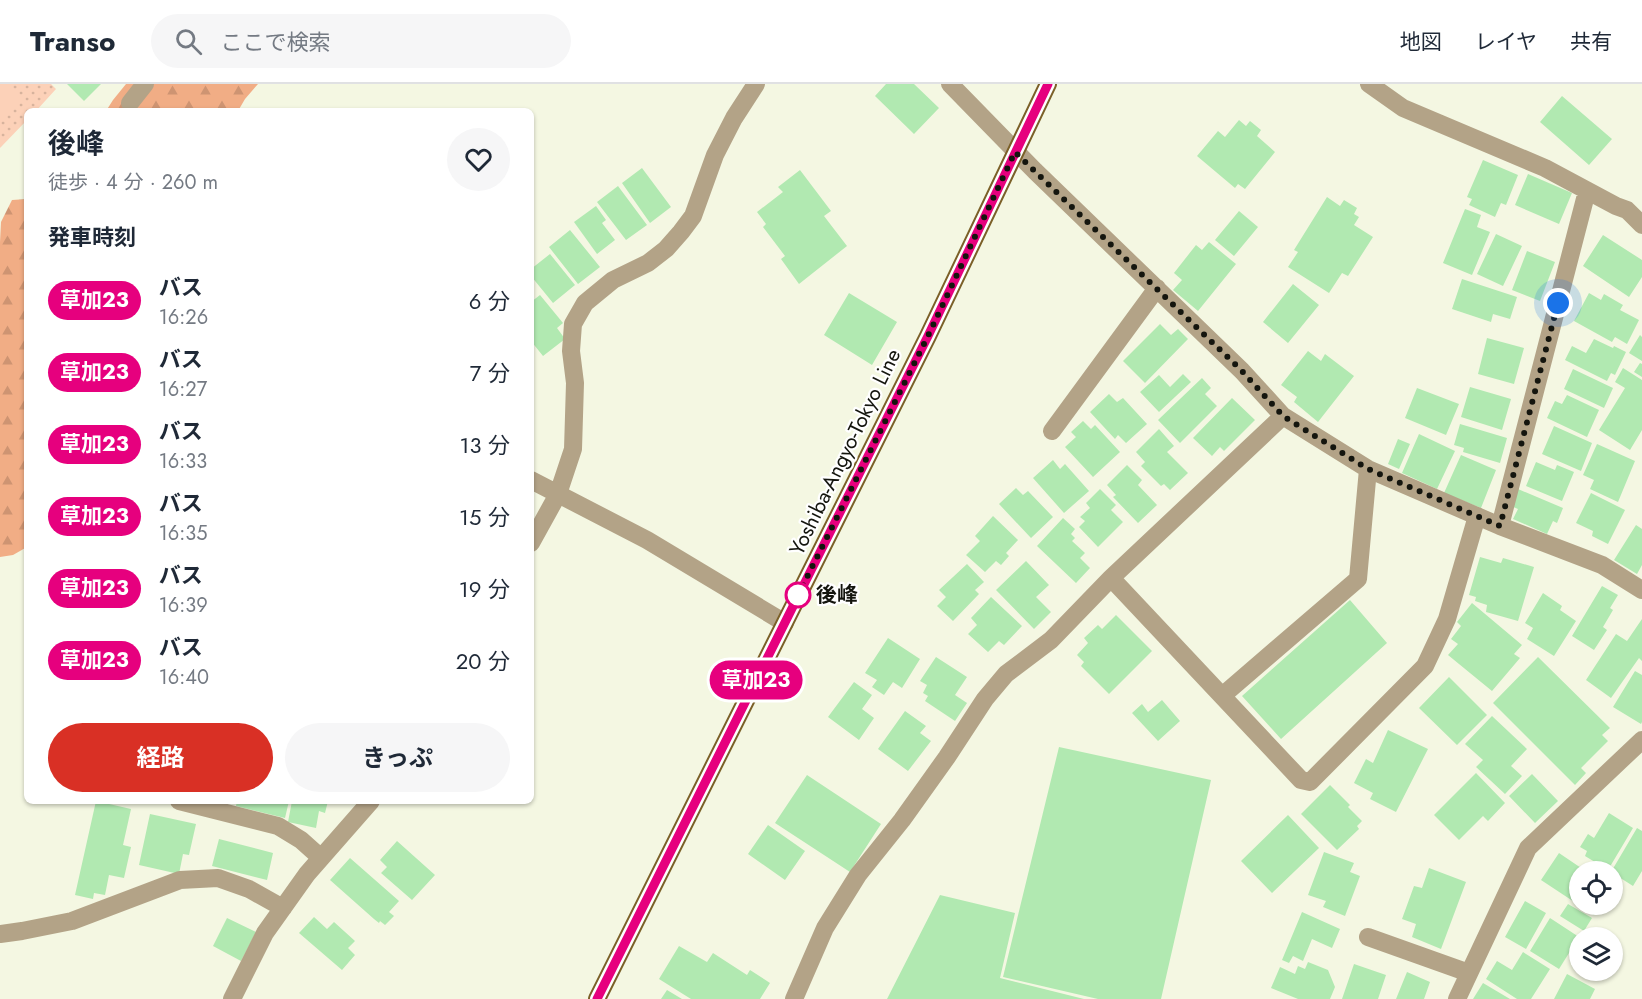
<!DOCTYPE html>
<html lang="ja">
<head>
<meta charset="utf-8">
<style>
  body { margin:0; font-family:Jost,"Noto Sans JP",sans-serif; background:#f6f6f7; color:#1f2937; height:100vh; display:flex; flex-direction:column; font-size:22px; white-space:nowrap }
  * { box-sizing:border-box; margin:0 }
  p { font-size:20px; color:#747a83 }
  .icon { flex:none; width:33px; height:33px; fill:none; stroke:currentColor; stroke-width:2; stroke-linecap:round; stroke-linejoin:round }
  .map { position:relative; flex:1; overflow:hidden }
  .sheet { position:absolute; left:24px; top:24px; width:510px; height:696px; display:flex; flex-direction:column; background:#fff; border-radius:9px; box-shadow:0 2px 4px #0004 }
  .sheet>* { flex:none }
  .badge { padding:0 12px; border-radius:20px; font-size:21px; line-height:39px }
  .tools { position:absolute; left:1569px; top:777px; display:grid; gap:12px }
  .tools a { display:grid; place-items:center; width:54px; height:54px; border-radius:50%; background:#fff; box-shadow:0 2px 4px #0004; font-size:30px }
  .you { position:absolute; width:30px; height:30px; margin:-15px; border:4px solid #fff; border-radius:50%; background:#1a73e8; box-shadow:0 0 0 9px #1a73e833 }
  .map>.badge { position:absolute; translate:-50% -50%; box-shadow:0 0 0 3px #fff }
  h2 { padding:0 24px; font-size:22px; line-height:54px }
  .round { display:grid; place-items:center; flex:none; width:63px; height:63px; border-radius:32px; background:#f6f6f7 }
  .headline { display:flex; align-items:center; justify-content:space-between; height:102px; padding:0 24px }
  h1 { font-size:28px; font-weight:700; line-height:45px }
  .action { display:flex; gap:12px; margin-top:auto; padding:12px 24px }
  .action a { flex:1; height:69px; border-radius:36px; background:#d93025; color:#fff; font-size:24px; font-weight:700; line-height:69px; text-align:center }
  .action a+a { background:#f6f6f7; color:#1f2937 }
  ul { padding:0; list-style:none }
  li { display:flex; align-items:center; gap:18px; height:72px; padding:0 24px }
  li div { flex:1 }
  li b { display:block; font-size:22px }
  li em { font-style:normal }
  li .badge { min-width:66px; font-weight:700; text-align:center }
  header { display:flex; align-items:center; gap:36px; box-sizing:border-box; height:84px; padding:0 30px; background:#fff; border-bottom:2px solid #e0e1e3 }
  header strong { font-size:28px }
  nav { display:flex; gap:33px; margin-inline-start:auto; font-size:21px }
  .search { width:420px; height:54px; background:#f6f6f7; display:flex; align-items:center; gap:15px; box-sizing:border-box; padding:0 21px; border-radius:33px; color:#747a83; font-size:22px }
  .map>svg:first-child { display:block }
  .forest { fill:url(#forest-firs) }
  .park { fill:url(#park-dots) }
  .pitch { fill:#fcd1b8 }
  .building { fill:#b1e9b1 }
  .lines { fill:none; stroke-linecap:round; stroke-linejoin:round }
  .minor { stroke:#b3a387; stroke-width:18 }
  .major { stroke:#7b6028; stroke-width:18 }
  .line-casing { stroke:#fff; stroke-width:14 }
  .line { stroke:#e6007e; stroke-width:9 }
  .walk { stroke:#14150e; stroke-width:6; stroke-dasharray:0 10.8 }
  .stop-dot { fill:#fff; stroke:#e6007e; stroke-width:3 }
  .labels { text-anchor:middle; stroke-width:4.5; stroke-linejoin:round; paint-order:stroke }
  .street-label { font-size:21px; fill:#14150e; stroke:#fff }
  .stop-label { font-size:21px; font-weight:bold; fill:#14150e; stroke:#fff; text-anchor:start }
</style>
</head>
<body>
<header>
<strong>Transo</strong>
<div class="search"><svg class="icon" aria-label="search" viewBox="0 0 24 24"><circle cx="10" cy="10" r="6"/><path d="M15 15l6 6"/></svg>ここで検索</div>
<nav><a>地図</a><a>レイヤ</a><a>共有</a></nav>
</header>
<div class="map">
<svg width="1642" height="915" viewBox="0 0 1642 915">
  <defs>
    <pattern id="forest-firs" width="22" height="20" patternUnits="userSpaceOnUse" patternTransform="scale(1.5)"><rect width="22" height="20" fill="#f1ad85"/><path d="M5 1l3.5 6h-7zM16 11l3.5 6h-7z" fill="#ce9472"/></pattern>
    <pattern id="park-dots" width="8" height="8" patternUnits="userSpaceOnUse" patternTransform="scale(1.5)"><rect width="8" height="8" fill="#fcd1b8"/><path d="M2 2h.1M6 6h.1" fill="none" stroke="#d7b39d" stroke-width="1.8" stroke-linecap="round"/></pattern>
  </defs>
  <rect width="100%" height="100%" fill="#f4f7e2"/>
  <!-- forest -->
  <path class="forest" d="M126,0H258L245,15L238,27H106L113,16Z
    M27,115V463L13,471L0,473V158L1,138L12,116Z"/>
  <!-- park -->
  <path class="park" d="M0,0H51L56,5L36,27H27V36L0,64Z"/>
  <!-- pitch -->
  <path class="pitch" d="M0,0H5L20,15L0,35Z"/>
  <!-- building -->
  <path class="building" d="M67,0H101L84,17Z
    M886,0H914L939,24L914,50L875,12Z
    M1562,12L1612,55L1589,81L1540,38Z
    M1239,36L1246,42L1250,37L1261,46L1257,52L1275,68L1245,105L1238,100L1235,104L1197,72L1218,47L1225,53Z
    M1483,76L1518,91L1506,121L1501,119L1495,133L1469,121L1472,115L1467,113Z
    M642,84L671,123L650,139L622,99Z
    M800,86L831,127L824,132L847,162L799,200L781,175L785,172L763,143L766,140L757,128L783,108L778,103Z
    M1528,90L1572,109L1559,140L1515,121Z
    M618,102L647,141L626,156L597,118Z
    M1327,113L1340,122L1344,116L1357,124L1354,130L1359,133L1354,141L1373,153L1348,192L1342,189L1329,209L1288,183L1298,168L1294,166Z
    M596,122L606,136L602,139L615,156L597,170L574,138Z
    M1465,125L1481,131L1477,143L1490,148L1472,191L1443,179Z
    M1239,127L1258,143L1234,172L1215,156Z
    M570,146L600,183L578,200L549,163Z
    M1496,150L1522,162L1503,202L1477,190Z
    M1603,151L1642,176V193L1629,213L1583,182Z
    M1209,158L1236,180L1198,227L1173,206L1182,196L1174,189L1196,161L1202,166Z
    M1527,167L1555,178L1540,217L1512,206Z
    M550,170L575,201L553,219L531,192V185Z
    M1462,195L1517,213L1510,235L1493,230L1491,238L1452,225Z
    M1293,200L1319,221L1288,259L1263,238Z
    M849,209L897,238L872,281L824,251Z
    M1589,209L1601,216L1604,210L1623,221L1620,226L1639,236L1627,260L1615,253L1612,258L1574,237Z
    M540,211L563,239L557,244L565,255L543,272L531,257V218Z
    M1160,240L1171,251L1178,245L1188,255L1145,299L1123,277Z
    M1640,251L1642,253V277L1629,269Z
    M1487,254L1524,264L1514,300L1478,290Z
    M1594,255L1613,264L1614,262L1626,268L1615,291L1611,289L1607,297L1565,276L1572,262L1586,269Z
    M1308,267L1321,277L1325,270L1354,292L1318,338L1294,318L1297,313L1281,301Z
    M1640,279L1642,280V293L1634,288Z
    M1623,284L1642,296V346L1630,366L1599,346L1625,304L1615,298Z
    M1573,285L1613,304L1604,324L1564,305Z
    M1183,290L1191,298L1159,328L1140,308L1159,291L1170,303Z
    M1202,294L1211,304L1205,310L1217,322L1180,359L1158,336Z
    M1470,303L1511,315L1502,346L1461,333Z
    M1417,304L1459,320L1446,351L1405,334Z
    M1109,310L1117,318L1123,314L1147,340L1126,359L1118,351L1115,355L1090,328Z
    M1567,311L1599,326L1587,353L1547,334L1555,317L1562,320Z
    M1232,314L1255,336L1224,367L1220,363L1212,372L1193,354Z
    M1083,337L1091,345L1095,341L1120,368L1093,393L1065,363L1076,353L1071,348Z
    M1460,340L1507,354L1500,379L1463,368L1464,364L1454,361Z
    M1554,342L1592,359L1581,387L1542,370Z
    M1159,345L1174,362L1167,368L1188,389L1170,406L1164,400L1161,402L1141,382L1145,378L1136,368Z
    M1419,350L1455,367L1437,405L1402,389Z
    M1398,355L1410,360L1399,385L1388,380Z
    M1597,360L1635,377L1618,418L1590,405L1594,396L1583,391Z
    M1461,371L1496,386L1481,424L1444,409Z
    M1053,376L1060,385L1065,380L1089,407L1064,429L1033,394Z
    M1536,378L1555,386L1557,381L1574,388L1562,417L1526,402Z
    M1127,381L1142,396L1138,401L1157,421L1138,439L1113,413L1116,411L1107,401Z
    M1016,404L1023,411L1028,407L1053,433L1031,454L999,420Z
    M1100,405L1116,421L1111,426L1123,438L1098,463L1079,443L1085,437L1080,433L1090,424L1086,419Z
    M1518,405L1563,424L1557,439L1553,437L1547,450L1513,435L1518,425L1511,422Z
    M1591,409L1625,426L1608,460L1592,452L1593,447L1576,439Z
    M993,432L1018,456L1006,469L1009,472L1001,481L996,477L985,488L966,471L980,457L975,452Z
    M1063,434L1075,445L1071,450L1075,454L1072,457L1085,469L1080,474L1090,484L1076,499L1037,462Z
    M1636,441L1642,445V481L1637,490L1614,476Z
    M1480,473L1501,479L1503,474L1534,483L1518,537L1486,528L1487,521L1475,517L1476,513L1469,511Z
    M1026,477L1049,501L1036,513L1051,528L1034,545L996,506Z
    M967,480L984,498L975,506L979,510L953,537L937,522L946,513L939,506Z
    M1602,502L1618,511L1610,524L1613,526L1603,543L1607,546L1594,566L1572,552Z
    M1543,509L1562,522L1560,526L1576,537L1554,572L1527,555L1533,544L1525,539Z
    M991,513L1022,542L1004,561L999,557L988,568L968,550L977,541L971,534Z
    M1350,516L1387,559L1281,655L1242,612Z
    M1472,519L1522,561L1514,570L1520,574L1492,607L1448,571L1458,560L1451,555L1461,542L1457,538Z
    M1116,531L1152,567L1109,610L1081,582L1084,578L1077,571L1088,559L1084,554L1098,541L1102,545Z
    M1642,535V577L1639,574L1611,614L1586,596L1616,550L1627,557Z
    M888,554L920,575L902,604L893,598L884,611L872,603L877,596L865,589Z
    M936,573L967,593L955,611L967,619L955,637L925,617L928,612L923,609L927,601L920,597Z
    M1538,573L1610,644L1602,651L1608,657L1581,684L1586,689L1575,701L1493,619Z
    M1635,587L1642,591V638L1641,640L1613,623Z
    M1449,593L1487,631L1457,661L1419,624Z
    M854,598L872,611L862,625L874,634L859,656L828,633Z
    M1162,616L1180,637L1158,657L1132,629L1142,620L1148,628Z
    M905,627L926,642L920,649L931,657L908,687L878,665Z
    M1492,632L1527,665L1511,682L1522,692L1505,710L1476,683L1483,676L1465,660Z
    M1388,646L1428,665L1396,728L1370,715L1373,709L1354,699L1366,675L1373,679Z
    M1059,663L1211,696L1161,915H1098L1003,893Z
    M1476,689L1505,719L1488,737L1483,732L1459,756L1434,731Z
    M1532,690L1558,717L1535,739L1509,712Z
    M807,691L881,740L850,788L775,739Z
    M1330,701L1350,721L1348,723L1362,737L1357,742L1359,745L1337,766L1301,730Z
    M96,717L131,725L123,761L131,763L124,794L109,791L105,811L94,809L93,815L75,811Z
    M237,717H289L285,734L236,722Z
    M292,717H328L325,729L319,727L316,744L288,738Z
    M1609,729L1633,744L1608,786L1585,772L1587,767L1580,763L1588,750L1594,754Z
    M150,730L196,740L189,771L183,770L179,790L139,781Z
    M1288,731L1319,764L1272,809L1241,777Z
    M768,741L805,767L785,796L748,770Z
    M1637,744L1642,747V787L1633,802L1611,788Z
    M219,755L273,769L267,796L212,782Z
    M397,757L435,791L412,816L381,789L387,783L380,776Z
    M1324,768L1354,779L1350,788L1360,792L1345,832L1323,823L1326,817L1308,811Z
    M1559,769L1587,788H1580V820H1601L1594,831L1541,796Z
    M350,774L399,817L389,828L394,832L385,841L380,837L379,839L374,835L330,796Z
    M1429,784L1466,798L1441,865L1412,853L1416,840L1402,835L1414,802L1422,804Z
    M940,811L1015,829L1000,894L1084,915H887Z
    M1525,817L1546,829L1526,865L1505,853Z
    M1568,820L1592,834L1584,847L1560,832Z
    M1302,828L1340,845L1332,864L1312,855L1303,877L1293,872L1289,879L1282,876Z
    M314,833L327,845L334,838L355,857L348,864L355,871L342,886L299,849Z
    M227,834L256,848L241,877L213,862Z
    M1550,834L1579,853L1559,885L1530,867Z
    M679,862L707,878L713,869L747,891L750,886L770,899L760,915H691L659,895Z
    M1523,868L1550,885L1531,915H1517L1486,895L1497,877L1512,886Z
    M1308,878L1328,886L1335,903L1330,915H1298L1271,904L1280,883L1295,890L1298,882L1305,885Z
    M1354,880L1386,891L1378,915H1342Z
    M1407,888L1430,898L1424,915H1396Z
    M1567,890L1595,905L1590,915H1554Z
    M1483,899L1510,915H1473Z
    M667,906L682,915H661Z"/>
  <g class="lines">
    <!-- minor -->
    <path class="minor" d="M950,0L1035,87L1242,287L1283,332L1368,385L1500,442L1602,481L1642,506
      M1369,0L1403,24L1545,84L1616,122L1627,126L1642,141
      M130,19L145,0
      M1052,347L1157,204
      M531,396L647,456L785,539
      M1500,442L1587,107
      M531,459L558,410L573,365L575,299L571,267L573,240L585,219L613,196L648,179L666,165L681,148L693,132L715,71L734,34L756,0
      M1111,494L1301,696L1310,698L1425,582L1447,535L1477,432
      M1222,612L1358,495L1368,385
      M179,717L278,742L301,756L320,773
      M0,850L22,847L72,837L180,796L218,794L249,805L283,824
      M1368,853L1469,889
      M232,915L265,849L307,790L371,717
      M794,915L825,844L858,791L902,736L947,673L985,615L1006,590L1051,556L1111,494L1283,332
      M1457,915L1528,764L1642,656"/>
    <!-- major -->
    <path class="major" d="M597,915L928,252L1048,0"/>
  </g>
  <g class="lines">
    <!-- line casing -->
    <g class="line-casing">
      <path id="line" d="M597,915L928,252L1048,0"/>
    </g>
    <!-- line -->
    <use href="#line" class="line"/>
    <!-- walk -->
    <path class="walk" d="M798,511L928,252L1015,68L1242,287L1283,332L1368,385L1500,442L1558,219"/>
  </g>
  <!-- markers -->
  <circle class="stop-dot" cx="798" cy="511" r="12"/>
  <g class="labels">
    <!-- street labels -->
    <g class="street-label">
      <text transform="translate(845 368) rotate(-64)" y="7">Yoshiba-Angyo-Tokyo Line</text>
    </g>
    <!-- stop labels -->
    <g class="stop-label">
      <text x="816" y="518">後峰</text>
    </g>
  </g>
</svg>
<div class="tools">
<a><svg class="icon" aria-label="locate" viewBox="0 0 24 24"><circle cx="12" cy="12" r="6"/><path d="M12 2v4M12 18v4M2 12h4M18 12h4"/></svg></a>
<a><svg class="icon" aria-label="layers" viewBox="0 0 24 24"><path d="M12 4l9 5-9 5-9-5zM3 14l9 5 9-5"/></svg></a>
</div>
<div class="you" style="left:1558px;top:219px"></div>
<b class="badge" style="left:756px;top:596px;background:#e6007e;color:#fff">草加23</b>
<section class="sheet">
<div class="headline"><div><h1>後峰</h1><p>徒歩 · 4 分 · 260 m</p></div><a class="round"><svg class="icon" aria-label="heart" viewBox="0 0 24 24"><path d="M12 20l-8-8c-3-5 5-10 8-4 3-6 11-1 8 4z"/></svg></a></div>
<h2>発車時刻</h2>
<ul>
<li><span class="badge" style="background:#e6007e;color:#fff">草加23</span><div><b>バス</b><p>16:26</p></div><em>6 分</em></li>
<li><span class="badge" style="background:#e6007e;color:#fff">草加23</span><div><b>バス</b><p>16:27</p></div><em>7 分</em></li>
<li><span class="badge" style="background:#e6007e;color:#fff">草加23</span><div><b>バス</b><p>16:33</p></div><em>13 分</em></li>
<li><span class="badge" style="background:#e6007e;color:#fff">草加23</span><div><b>バス</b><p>16:35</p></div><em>15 分</em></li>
<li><span class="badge" style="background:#e6007e;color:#fff">草加23</span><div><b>バス</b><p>16:39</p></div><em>19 分</em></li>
<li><span class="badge" style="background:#e6007e;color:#fff">草加23</span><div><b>バス</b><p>16:40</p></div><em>20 分</em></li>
</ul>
<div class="action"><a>経路</a><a>きっぷ</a></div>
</section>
</div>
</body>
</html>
